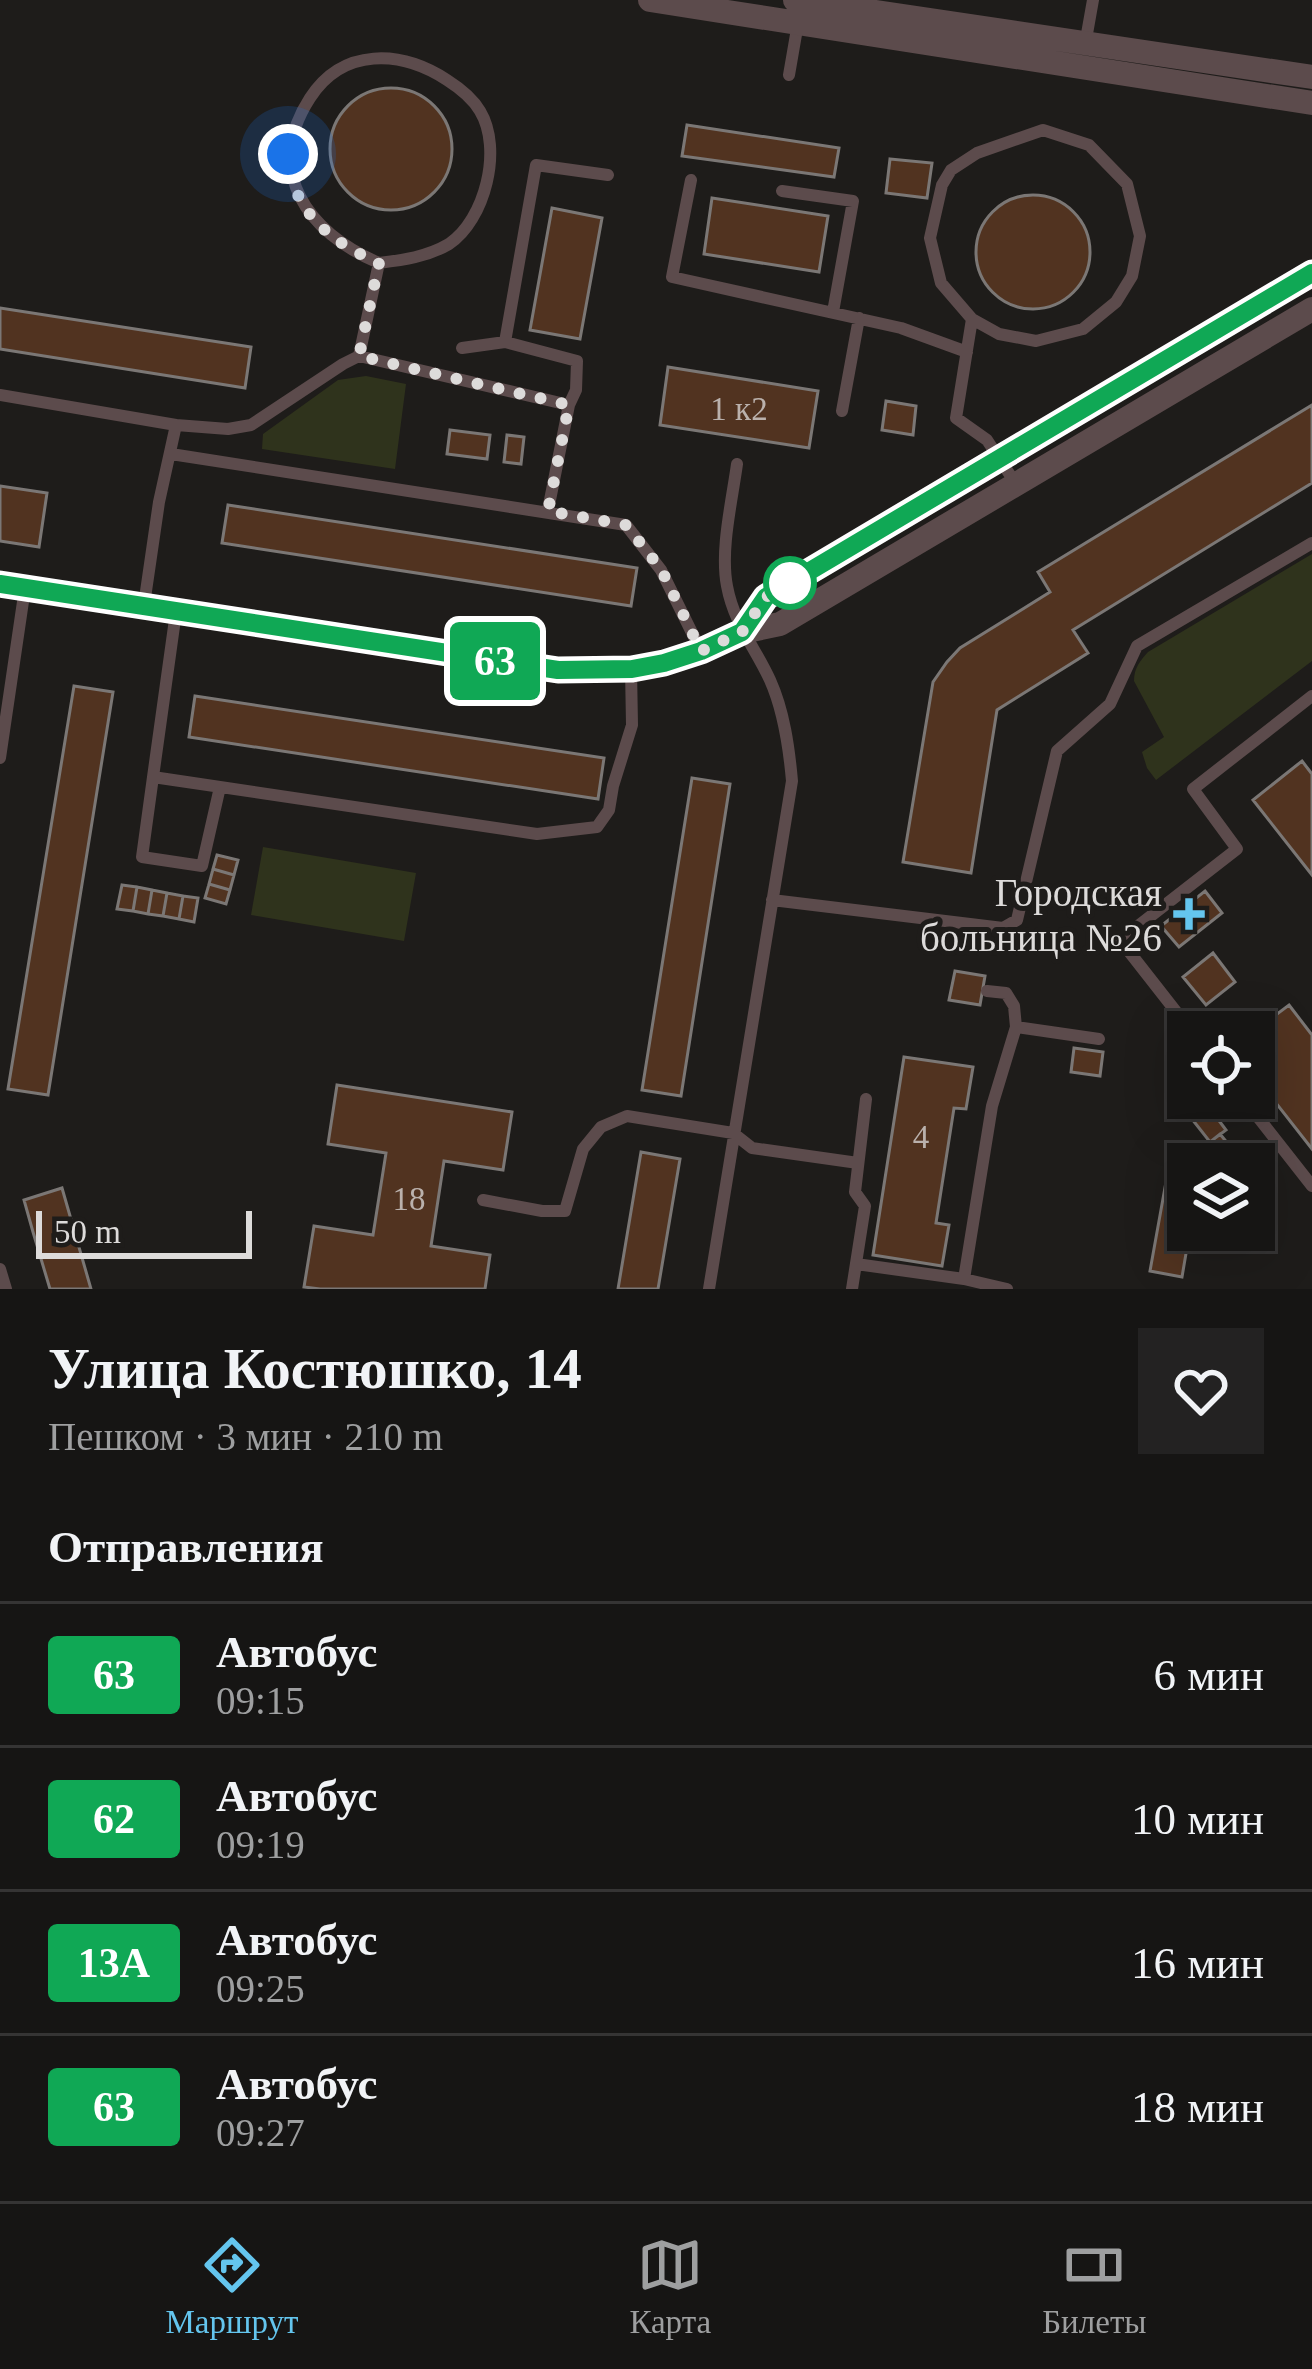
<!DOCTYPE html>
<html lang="ru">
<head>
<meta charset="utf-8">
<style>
  body { margin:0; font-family:Georgia,serif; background:#232222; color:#f1f3f6; height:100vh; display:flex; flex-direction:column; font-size:45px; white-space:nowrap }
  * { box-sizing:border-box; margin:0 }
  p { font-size:39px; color:#9e9fa0 }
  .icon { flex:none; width:66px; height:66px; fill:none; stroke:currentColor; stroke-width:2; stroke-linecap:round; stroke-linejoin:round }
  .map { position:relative; height:1289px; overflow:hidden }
  .details { display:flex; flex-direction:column; background:#161514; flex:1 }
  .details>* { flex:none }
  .badge { padding:0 24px; border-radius:9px; font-size:42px; line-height:78px }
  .buttons { position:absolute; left:1167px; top:1011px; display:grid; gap:24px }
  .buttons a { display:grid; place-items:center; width:108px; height:108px; border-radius:0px; background:#161514; box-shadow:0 12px 48px #0002,0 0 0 3px #353434; font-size:60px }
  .scale { position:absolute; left:36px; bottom:30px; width:216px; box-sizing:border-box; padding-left:12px; border:6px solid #dddbda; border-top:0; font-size:33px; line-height:42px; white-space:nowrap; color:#dddbda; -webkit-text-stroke:9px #1e1c1a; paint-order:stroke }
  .you { position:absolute; width:60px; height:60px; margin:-30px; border:9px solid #fff; border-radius:50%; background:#1a73e8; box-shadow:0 0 0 18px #1a73e833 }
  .map>.badge { position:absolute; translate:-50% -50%; box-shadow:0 0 0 6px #fff }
  h2 { padding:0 48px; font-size:45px; line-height:108px }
  .round { display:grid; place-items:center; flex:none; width:126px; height:126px; border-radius:0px; background:#232222 }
  .summary { display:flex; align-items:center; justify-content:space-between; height:204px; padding:0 48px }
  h1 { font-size:57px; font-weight:800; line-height:90px }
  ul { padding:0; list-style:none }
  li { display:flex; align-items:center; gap:36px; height:144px; padding:0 48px; border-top:3px solid #353434 }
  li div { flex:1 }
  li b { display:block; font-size:45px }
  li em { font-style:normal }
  li .badge { min-width:132px; font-weight:700; text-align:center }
  .dock { display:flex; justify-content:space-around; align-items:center; height:168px; border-top:3px solid #353434; background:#161514; font-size:33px; color:#9e9fa0 }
  .dock a { display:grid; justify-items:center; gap:6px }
  .dock .current { color:#64c5ee }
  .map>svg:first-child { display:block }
  .green { fill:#2f331c }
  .building { fill:#513320; stroke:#7b7775; stroke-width:3 }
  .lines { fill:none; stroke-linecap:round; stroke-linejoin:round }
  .lane { stroke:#5c4b4c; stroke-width:12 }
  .street { stroke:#5c4b4c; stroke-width:24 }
  .line-casing { stroke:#fff; stroke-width:27 }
  .line { stroke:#10a855; stroke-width:18 }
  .walk { stroke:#dddbda; stroke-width:12; stroke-dasharray:0 21.6 }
  .stop-dot { fill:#fff; stroke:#10a855; stroke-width:6 }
  .poi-dot { fill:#64c5ee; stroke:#1e1c1a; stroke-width:4.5 }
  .labels { text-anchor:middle; stroke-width:10; stroke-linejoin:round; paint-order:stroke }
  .number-label { font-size:33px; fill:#bab1ac }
  .poi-label { font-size:39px; fill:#dddbda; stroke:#1e1c1a; text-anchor:end }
</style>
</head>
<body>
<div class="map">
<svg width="1312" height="1289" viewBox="0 0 1312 1289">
  <rect width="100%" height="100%" fill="#1e1c1a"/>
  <!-- green -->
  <path class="green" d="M366,376L406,384L395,469L262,449L263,434L338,380Z
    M1312,554V661L1156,780L1147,768L1142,752L1164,737L1134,681C1134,668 1140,661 1148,652Z
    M263,847L416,873L404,941L251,915Z"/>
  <!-- building -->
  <path class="building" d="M330 149a61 61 0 1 1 122 0a61 61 0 1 1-122 0Z
    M687,125L839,148L834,177L682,156Z
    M890,159L932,163L927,198L886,193Z
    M976 252a57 57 0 1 1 114 0a57 57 0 1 1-114 0Z
    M712,198L828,216L819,272L704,254Z
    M552,208L602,218L580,339L530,330Z
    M0,308L251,347L245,388L0,349Z
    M668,367L818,391L809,448L660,425Z
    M886,401L916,406L913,435L882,430Z
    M1312,405V483L1073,630L1088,653L997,710L971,873L903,862L933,682L947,662L960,648L1050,592L1038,572Z
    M450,430L490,435L487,459L447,454Z
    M507,435L524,437L521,464L504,462Z
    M0,486L47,493L39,547L0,541Z
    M228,505L637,568L631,606L222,543Z
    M74,686L113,692L48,1095L8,1089Z
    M195,696L604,758L598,799L189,737Z
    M1302,761L1312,774V875L1253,800Z
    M692,778L730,784L681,1096L642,1090Z
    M217,855L238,860L234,875L213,869Z
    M213,869L234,875L230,890L209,884Z
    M209,884L230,890L226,904L205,898Z
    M122,885L137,887L133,911L117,909Z
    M137,887L152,890L148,914L133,911Z
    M152,890L167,893L163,916L148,914Z
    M1205,891L1222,913L1179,947L1161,926Z
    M167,893L183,896L179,919L163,916Z
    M183,896L198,898L194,922L179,919Z
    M1213,953L1235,982L1206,1005L1183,977Z
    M955,971L985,976L980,1005L949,1000Z
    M1289,1005L1312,1035V1149L1254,1075L1253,1032Z
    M1074,1048L1103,1052L1100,1076L1071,1072Z
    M904,1057L973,1067L966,1109L954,1108L936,1223L949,1225L942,1266L873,1255Z
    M337,1085L512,1112L503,1170L444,1161L431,1246L490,1255L485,1289H320L304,1287L314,1226L373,1235L386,1153L328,1144Z
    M1205,1102L1226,1130L1210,1142L1188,1114Z
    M1220,1134L1242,1161L1238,1164H1227L1210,1142Z
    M641,1152L680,1159L658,1289H618Z
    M1166,1182L1188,1186L1190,1230L1182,1277L1150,1271Z
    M62,1188L91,1289H50L33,1232L24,1200Z"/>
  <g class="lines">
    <!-- lane -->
    <path class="lane" d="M1085,45L1093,0
      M789,75L798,23
      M691,180L672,277L901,328L967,352
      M782,191L853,201L833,312
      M972,319L999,334L1036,341L1083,329L1116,302L1132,276L1140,236L1127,184L1089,145L1043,130L977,153L951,170L942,185L930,238L941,283L972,319L956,418L987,440L1016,484
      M462,348L505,342
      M359,356L379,263C307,233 263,170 310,98C343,47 401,50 447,80C458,87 473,99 480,111C503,149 485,220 449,244C427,257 403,260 379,263
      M0,395L176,425
      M569,405L576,390L577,361L505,342L536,165L608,175
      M842,411L859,318
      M171,454L626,525L661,570L701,651
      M144,605L159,502L176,425L228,429L251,425L343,364L359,356L569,405L548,510
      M176,612L153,777L537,834L597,827L609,810L613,786L632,725L631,669
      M0,758L25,588
      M153,777L142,857L202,866L220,787
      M772,900L1003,928L1017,920L1057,751L1110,704L1137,646L1312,543
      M1016,1027L1099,1039
      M1192,1032L1120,940L1237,849L1193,789L1312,696
      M1243,1098L1312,1186
      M483,1200L542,1211H565L583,1149L601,1127L627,1116L733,1133L752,1148L858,1163
      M856,1264L964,1279L1007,1289
      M0,1269L6,1289
      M964,1279L992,1106L1016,1027L1014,1006L1006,993L987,991
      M709,1289L792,781C789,747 784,711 770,680C755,647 734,624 727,586C720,550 732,501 737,464
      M852,1289L865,1206L855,1192L866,1099"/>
    <!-- street -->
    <path class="street" d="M650,0L1312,103
      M795,0L1312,77
      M0,584L558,671L631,669L664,663L701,651L742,632L780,624L1312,309
      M742,632L765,597L1312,273"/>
  </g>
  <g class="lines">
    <!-- line casing -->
    <g class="line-casing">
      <path id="line" d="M0,584L558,670L632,669L664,663L701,651L742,632L766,597L1312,273"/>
    </g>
    <!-- line -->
    <use href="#line" class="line"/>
    <!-- walk -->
    <path class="walk" d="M288,154C291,167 292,182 297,193C312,227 346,249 379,263L359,356L569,405L548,511L626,525L661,569L701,651L742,632L766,597L790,583"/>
  </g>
  <!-- markers -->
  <circle class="stop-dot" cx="790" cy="583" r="24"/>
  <path class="poi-dot" d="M1183 896h12v12h12v12h-12v12h-12v-12h-12v-12h12z"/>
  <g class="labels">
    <!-- number labels -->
    <g class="number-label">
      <text x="739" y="420">1 к2</text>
      <text x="921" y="1148">4</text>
      <text x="409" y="1210">18</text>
    </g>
    <!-- poi labels -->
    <g class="poi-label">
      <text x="1162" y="906">Городская<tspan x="1162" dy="45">больница №26</tspan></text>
    </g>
  </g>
</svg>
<div class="buttons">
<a><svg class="icon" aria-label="locate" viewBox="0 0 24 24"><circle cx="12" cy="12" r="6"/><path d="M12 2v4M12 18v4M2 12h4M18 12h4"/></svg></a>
<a><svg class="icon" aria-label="layers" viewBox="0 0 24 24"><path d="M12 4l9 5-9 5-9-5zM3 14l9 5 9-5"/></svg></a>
</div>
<div class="scale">50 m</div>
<div class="you" style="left:288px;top:154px"></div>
<b class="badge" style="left:495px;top:661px;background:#10a855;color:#fff">63</b>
</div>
<section class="details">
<div class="summary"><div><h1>Улица Костюшко, 14</h1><p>Пешком · 3 мин · 210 m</p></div><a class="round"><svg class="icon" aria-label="heart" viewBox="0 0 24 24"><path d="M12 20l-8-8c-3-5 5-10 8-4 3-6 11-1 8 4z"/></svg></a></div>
<h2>Отправления</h2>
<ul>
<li><span class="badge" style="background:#10a855;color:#fff">63</span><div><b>Автобус</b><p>09:15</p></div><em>6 мин</em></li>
<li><span class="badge" style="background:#10a855;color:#fff">62</span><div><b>Автобус</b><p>09:19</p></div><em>10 мин</em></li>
<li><span class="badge" style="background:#10a855;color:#fff">13А</span><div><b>Автобус</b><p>09:25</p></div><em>16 мин</em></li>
<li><span class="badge" style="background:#10a855;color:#fff">63</span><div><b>Автобус</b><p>09:27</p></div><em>18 мин</em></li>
</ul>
</section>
<nav class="dock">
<a class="current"><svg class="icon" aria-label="directions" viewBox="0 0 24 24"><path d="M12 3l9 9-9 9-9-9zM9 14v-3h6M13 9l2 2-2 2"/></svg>Маршрут</a>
<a><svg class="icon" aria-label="map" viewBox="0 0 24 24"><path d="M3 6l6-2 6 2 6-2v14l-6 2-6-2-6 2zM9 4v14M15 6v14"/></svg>Карта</a>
<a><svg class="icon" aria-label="tickets" viewBox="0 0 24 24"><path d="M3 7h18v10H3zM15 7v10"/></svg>Билеты</a>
</nav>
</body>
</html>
